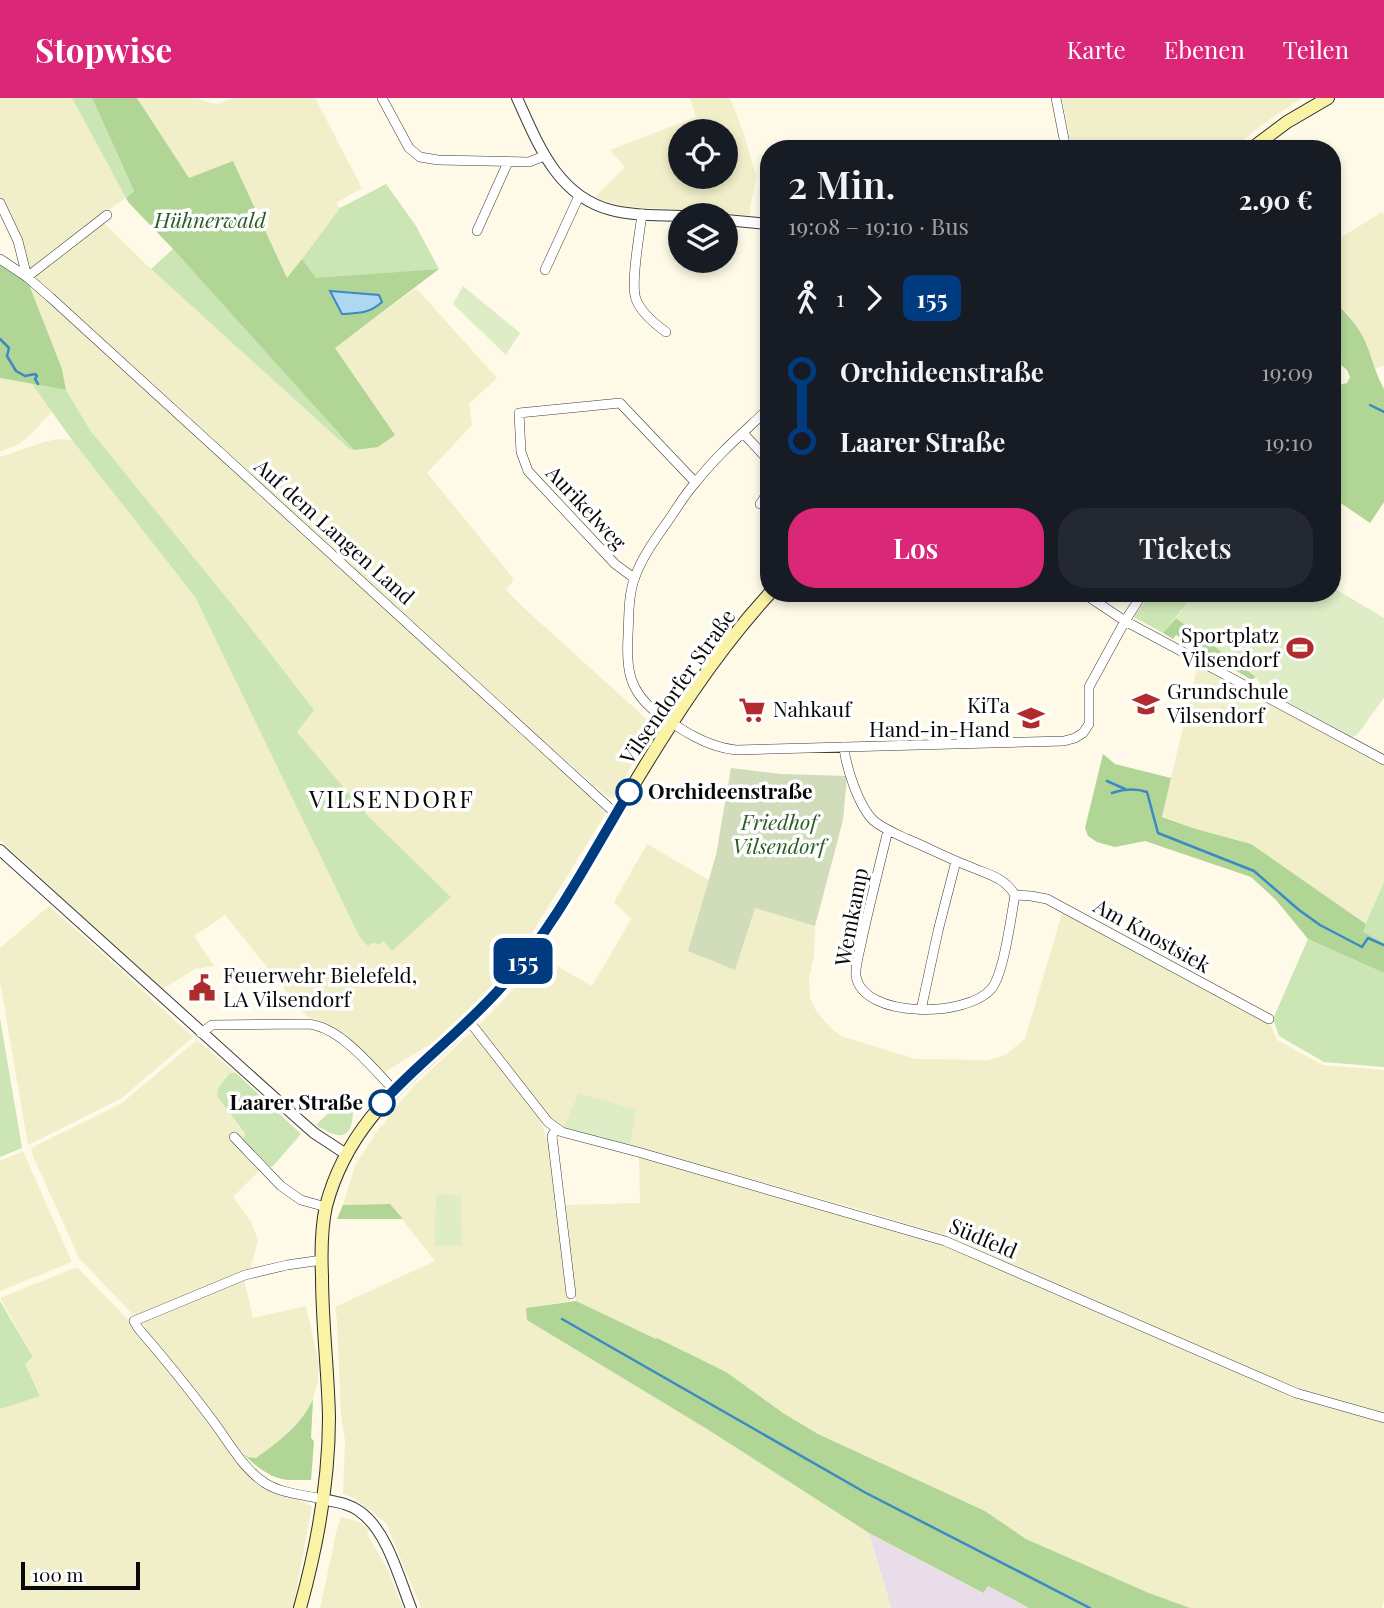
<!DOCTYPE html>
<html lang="de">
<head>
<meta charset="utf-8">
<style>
  body { margin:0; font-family:"Playfair Display",serif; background:#242831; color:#f1f3f6; height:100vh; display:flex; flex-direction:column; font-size:26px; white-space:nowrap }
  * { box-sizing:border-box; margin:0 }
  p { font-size:23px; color:#9ea1a6 }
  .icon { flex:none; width:38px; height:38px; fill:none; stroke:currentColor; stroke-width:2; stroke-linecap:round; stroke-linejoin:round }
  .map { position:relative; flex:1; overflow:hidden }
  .side { position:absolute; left:760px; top:42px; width:581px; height:462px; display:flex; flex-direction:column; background:#171b24; border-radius:28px; box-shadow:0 4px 10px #0003 }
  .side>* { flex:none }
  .badge { padding:0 14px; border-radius:10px; font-size:24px; line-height:46px }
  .tools { position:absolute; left:668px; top:21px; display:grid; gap:14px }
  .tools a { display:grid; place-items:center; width:70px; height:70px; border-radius:50%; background:#171b24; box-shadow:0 4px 10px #0003; font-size:35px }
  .scale { position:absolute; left:21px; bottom:18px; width:119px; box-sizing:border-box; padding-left:7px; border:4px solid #090909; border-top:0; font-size:19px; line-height:24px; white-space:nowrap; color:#090909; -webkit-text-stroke:5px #fff; paint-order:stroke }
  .map>.badge { position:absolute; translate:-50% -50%; box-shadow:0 0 0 4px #fff }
  .legs { display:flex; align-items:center; gap:10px; height:77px; padding:0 28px; font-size:23px }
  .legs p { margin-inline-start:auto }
  .overview { display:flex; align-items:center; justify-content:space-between; height:119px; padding:0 28px }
  h1 { font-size:38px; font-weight:600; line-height:52px }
  .primary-button { display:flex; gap:14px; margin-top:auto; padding:14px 28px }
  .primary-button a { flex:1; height:80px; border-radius:28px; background:#db2777; color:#fff; font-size:28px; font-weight:600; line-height:80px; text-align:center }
  .primary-button a+a { background:#242831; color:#f1f3f6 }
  ul { padding:0 28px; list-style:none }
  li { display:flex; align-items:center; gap:24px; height:70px; font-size:26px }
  li i { display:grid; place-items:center; width:10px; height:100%; margin:0 9px; background:currentColor }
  li i::after { content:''; width:18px; height:18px; margin:-9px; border:5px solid; border-radius:50%; background:#171b24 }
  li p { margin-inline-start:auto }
  li:first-child i { background:linear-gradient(#0000 50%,currentColor 0) }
  li:last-child i { background:linear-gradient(currentColor 50%,#0000 0) }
  header { display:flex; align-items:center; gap:42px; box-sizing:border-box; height:98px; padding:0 35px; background:#db2777; color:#fff }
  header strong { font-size:33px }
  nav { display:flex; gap:38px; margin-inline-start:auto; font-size:24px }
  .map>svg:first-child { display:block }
  .industrial { fill:#e8dde8 }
  .farmland { fill:#f1efca; fill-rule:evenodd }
  .green { fill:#cce5b4 }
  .forest { fill:#b0d594 }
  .cemetery { fill:#d1dcbb }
  .pitch { fill:#deedc5 }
  .water { fill:#afd7f2; stroke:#3a8ac4; stroke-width:2 }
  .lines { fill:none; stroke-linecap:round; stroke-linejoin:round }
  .stream { stroke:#3a8ac4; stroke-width:2.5 }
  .minor-casing { stroke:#3c3c3c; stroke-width:10 }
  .tertiary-casing { stroke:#3c3c3c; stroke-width:12 }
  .secondary-casing { stroke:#2b2b2b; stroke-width:14 }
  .minor { stroke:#fff; stroke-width:9 }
  .tertiary { stroke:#fff; stroke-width:10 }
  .secondary { stroke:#faf3a5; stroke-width:12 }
  .line-1-casing { stroke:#fff; stroke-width:16 }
  .line-1 { stroke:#003b80; stroke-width:10 }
  .stop-1-dot { fill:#fff; stroke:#003b80; stroke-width:3.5 }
  .labels { text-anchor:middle; stroke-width:7; stroke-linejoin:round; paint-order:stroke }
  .park-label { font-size:21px; font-style:italic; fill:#2a5c1f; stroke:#fff }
  .street-label { font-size:21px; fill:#090909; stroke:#fff }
  .poi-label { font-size:21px; fill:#090909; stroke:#fff; text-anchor:start }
  .stop-label { font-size:21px; font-weight:bold; fill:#090909; stroke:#fff; text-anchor:start }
  .quarter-label { font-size:24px; letter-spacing:2px; fill:#090909; stroke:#fff }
</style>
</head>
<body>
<header>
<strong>Stopwise</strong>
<nav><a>Karte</a><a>Ebenen</a><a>Teilen</a></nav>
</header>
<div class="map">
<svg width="1384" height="1510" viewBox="0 0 1384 1510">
  <rect width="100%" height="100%" fill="#fefae7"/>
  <!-- industrial -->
  <path class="industrial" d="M869,1435L982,1495L988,1488L1029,1510H891Z"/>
  <!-- farmland -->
  <path class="farmland" d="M0,0H72L126,100L98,119L102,123L151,171L348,350L395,337L335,250L416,190L497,280L469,306L472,327L427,375L514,481L506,492L525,511L650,624L651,629L647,639L614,700L608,699L522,624L45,187L27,173L0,101Z
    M137,0H197L210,5L219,6L233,0H315L362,90L336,105L340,110L287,181L233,64L189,80Z
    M690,0H730L743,33L756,78L749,118L719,114L630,109L608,104L595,99L625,69L610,52L696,19ZM681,33H726V79H681Z
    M1062,0H1302L1266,24L1232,51H1072Z
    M1382,114L1384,117V267L1375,271L1366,244L1358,230L1349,217L1332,202V145Z
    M28,184L572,681L606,715L524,848L488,893L463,919L437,942L385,974L380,972L333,930L319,922L307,919L225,817L194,838L214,868L195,871L161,892L0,742V359L44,344L58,341L72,342L195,499L360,840L368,848L372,845L383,843L392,852L451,799L367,717L297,634L313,611L243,520L146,404L90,332L66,292L62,271Z
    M0,280L32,286L52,314L30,337L19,346L0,354Z
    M1198,566L1349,649L1384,666V784L1366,826L1251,746L1196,731L1162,718Z
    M647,746L709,782L688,854L755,809L815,828L814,858L809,880L810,899L816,913L831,930L841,938L915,961L988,962L1005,957L1025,941L1063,812L1271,927L1277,942L1323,967L1384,972V1316L1310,1294L1284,1285L944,1137L858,1111L630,1048L637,1013L563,1030L546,1016L478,928L511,894L539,858L592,888L631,821L614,804Z
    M49,808L90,844L193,939L122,1000L28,1047L0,884V850Z
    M470,935L479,942L537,1017L542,1026L550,1053L567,1193L571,1203L526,1210L707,1331L869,1435L891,1510H421L386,1425L354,1400L343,1396L345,1342L341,1317L337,1222L335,1209L435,1163L390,1106L343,1107L355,1068L381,1027L383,1028L388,1018L416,986Z
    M197,942L236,975H230L217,998L245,1037L242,1045L260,1072L233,1099L251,1124L258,1142L250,1173L135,1219L79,1160L33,1058L31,1050L122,1005Z
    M23,1053L72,1164L0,1193V1063Z
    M639,1059L950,1150L1281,1293L1307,1303L1384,1325V1502L1382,1510H1190L1149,1495L1026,1441L985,1413L818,1336L657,1240L656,1242L576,1203L565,1107L640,1105Z
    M78,1170L137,1231L226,1345L252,1381L266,1389L312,1408L293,1510H0V1311L40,1297L25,1266L33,1259L0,1200L72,1171Z
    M244,1181L253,1220L306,1208L319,1266L318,1283L313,1301L307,1314L290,1334L256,1360L253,1361L242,1355L173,1264L148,1237L143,1223Z
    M341,1419L360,1424L369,1432L367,1436L387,1470L403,1510H320L337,1431Z"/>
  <!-- green -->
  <path class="green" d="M72,0H92L134,93L126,100Z
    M386,86L416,128L439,171L316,181L302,161L340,110Z
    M173,151L354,352L348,350L151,171Z
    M32,286L66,292L90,332L111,358L243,520L314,612L297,634L367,717L451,799L392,853L383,843L380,846L372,845L368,848L360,840L195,499L72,342Z
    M1151,495H1195L1163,535L1134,519Z
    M1384,784V845L1362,834Z
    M1308,841L1384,875V969L1324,964L1279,938L1273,921Z
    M0,920L22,1050L0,1059Z
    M230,975H236L301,1036L273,1068L267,1070L242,1045L245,1036L217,998L218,990Z
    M344,1000L348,1006L353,1003C354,1035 348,1048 316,1027Z
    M0,1203L33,1259L25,1266L40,1298L0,1311Z"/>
  <!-- forest -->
  <path class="forest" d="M92,0H137L189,80L233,63L287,180L302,161L316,180L439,171L335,250L395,337L378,349L354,352L173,151L129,105L126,100L134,93Z
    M0,167L28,184L62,271L66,292L0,280Z
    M1332,202C1346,214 1358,227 1366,245C1372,260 1376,277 1384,291V404L1370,425L1332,399V289L1347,285L1350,279L1347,272L1341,267C1342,255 1340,245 1332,236Z
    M1176,520L1256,579L1253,581H1250L1176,537L1173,541L1163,535Z
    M1103,656L1115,666L1171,680L1162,719L1196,731L1251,746L1366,826L1363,834L1384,845V875L1308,841L1276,802L1251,779L1145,743L1115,749L1097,744L1088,738L1085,730Z
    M390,1106L403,1121H337L343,1107Z
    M576,1203L656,1241L657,1240L726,1274L783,1315L818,1336L985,1413L1026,1441L1149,1495L1190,1510H1029L988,1488L983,1495L869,1435L707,1331L527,1222L526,1210Z
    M313,1301L311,1340L314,1343L311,1382C304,1382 299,1382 293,1382C272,1383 256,1368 242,1355L248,1359L256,1360C279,1343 301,1328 313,1301Z"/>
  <!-- cemetery -->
  <path class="cemetery" d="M731,670L781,676L847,678L843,722L815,828L755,810L735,872L688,853L716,757Z"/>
  <!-- pitch -->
  <path class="pitch" d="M463,188L520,235L506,257L453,206Z
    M1332,489L1384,520V600L1357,637L1352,639L1262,590L1256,579L1176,520L1195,495H1332Z
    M579,995L637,1012L630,1048L563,1030Z
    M436,1096L461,1097L462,1148H435Z"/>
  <!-- water -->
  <path class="water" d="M330,193L379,197L382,204C369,216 358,215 342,216Z"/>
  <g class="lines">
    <!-- stream -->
    <path class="stream" d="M0,241L9,250L7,258L16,273L25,278L35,276L37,278L35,281L38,286
      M1370,307L1384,314
      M1107,683L1125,691
      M1112,695C1124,691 1135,690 1147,694L1158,735L1254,773L1299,812L1320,827L1362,849L1368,840L1384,847
      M562,1221L866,1395L1090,1510"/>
    <!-- minor casing -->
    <g class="minor-casing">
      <path id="minor" d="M382,0L409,50L420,59L438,62L529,64L544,58
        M1056,0L1066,51
        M0,105L18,143L27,179
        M642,116C640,134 630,186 636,201C640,213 655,226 666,234
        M477,133L508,64
        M768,148L765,181L768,200
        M0,161L27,179L50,199L616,716
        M545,172L579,98
        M27,179L107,117
        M768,311C743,335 717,357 696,384C685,396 677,410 668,423C656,440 642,459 635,479C628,497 629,519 628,538C626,571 629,593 656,614C680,631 706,649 736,652L1064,643L1075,640L1083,635L1089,626V589L1125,523L1143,495
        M743,335L768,362C768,378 771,393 760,406
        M634,480L615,466L528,373L521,354L519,315L620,305L695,384
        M1083,495L1125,523L1384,662
        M844,649C846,670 859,709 874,723C884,731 896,736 907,741C929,750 949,761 971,769C989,777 1004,779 1015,797C1011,819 1004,874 992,890C968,920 863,921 856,878C855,868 859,856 861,846C869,808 879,770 888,732
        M1015,797L1031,798L1047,801L1269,921
        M921,912L938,833L956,763
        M469,923L548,1024L562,1034L638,1054L945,1143L1296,1295L1384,1320
        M201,935L212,927L308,926C341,929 372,970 394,992
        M556,1031L552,1038L571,1196
        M234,1039L281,1088L301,1102L326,1109
        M322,1162L287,1167L245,1177L134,1223L138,1230C164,1260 189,1291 213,1323C228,1343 243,1371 265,1385C280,1395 304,1397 322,1401"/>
    </g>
    <!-- tertiary casing -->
    <g class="tertiary-casing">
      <path id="tertiary" d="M517,0C538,46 557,98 611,112C633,118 658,117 681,118
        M726,122L768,126
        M0,752L297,1020L314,1035L346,1056
        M322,1401C335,1404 348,1405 359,1413C387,1432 399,1480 411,1510"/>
    </g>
    <!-- secondary casing -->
    <g class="secondary-casing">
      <path id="secondary" d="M1251,51L1287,24L1328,0
        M300,1510C317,1449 329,1383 329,1319C328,1272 322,1225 322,1178C321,1155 321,1131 326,1108C351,1014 420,974 483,909C543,848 581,773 625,701C668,629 713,557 770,495"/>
    </g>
    <!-- minor -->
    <use href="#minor" class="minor"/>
    <!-- tertiary -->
    <use href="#tertiary" class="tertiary"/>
    <!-- secondary -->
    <use href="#secondary" class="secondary"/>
  </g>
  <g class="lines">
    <!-- line-1 casing -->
    <g class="line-1-casing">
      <path id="line-1" d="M382,1005C420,963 467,929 504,886C555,828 590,759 629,694"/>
    </g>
    <!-- line-1 -->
    <use href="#line-1" class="line-1"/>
  </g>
  <!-- icons -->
  <defs>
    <g id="stadium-bare" transform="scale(2.1)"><path d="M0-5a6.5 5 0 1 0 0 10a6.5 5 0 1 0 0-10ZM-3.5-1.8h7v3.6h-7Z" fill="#b02b2e" stroke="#fff" stroke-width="2.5" paint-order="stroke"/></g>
    <g id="school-bare" transform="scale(2.1)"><path d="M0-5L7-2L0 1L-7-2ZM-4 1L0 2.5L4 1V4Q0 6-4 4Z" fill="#b02b2e" stroke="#fff" stroke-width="2.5" paint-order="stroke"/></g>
    <g id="supermarket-bare" transform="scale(2.1)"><path d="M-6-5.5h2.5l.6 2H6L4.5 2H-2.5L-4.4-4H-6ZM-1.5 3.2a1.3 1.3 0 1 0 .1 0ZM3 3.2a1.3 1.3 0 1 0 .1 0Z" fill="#b02b2e" stroke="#fff" stroke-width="2.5" paint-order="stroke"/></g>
    <g id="civic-bare" transform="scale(2.1)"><path d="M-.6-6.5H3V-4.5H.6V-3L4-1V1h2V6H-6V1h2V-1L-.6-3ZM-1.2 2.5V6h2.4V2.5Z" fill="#b02b2e" stroke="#fff" stroke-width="2.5" paint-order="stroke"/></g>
  </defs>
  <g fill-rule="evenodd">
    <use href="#stadium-bare" x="1300" y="550"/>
    <use href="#school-bare" x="1146" y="606"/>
    <use href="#supermarket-bare" x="752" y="612"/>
    <use href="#school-bare" x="1031" y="620"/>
    <use href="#civic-bare" x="202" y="890"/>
  </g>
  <!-- markers -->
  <g class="stop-1-dot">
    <circle cx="629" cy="694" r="12"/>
    <circle cx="382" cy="1005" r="12"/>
  </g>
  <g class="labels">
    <!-- park labels -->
    <g class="park-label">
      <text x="210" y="130">Hühnerwald</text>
      <text x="779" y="732">Friedhof<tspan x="779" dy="24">Vilsendorf</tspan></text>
    </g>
    <!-- street labels -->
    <g class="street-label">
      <text transform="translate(586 410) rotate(47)" y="7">Aurikelweg</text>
      <text transform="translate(334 434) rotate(42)" y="7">Auf dem Langen Land</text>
      <text transform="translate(678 589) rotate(-55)" y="7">Vilsendorfer Straße</text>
      <text transform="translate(852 819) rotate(-79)" y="7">Wemkamp</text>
      <text transform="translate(1152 838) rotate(29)" y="7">Am Knostsiek</text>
      <text transform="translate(983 1141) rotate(23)" y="7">Südfeld</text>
    </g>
    <!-- poi labels -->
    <g class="poi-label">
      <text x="1279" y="545" text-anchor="end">Sportplatz<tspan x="1279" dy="24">Vilsendorf</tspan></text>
      <text x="1167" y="601">Grundschule<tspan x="1167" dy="24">Vilsendorf</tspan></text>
      <text x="1010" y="615" text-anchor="end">KiTa<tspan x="1010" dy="24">Hand-in-Hand</tspan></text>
      <text x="773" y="619">Nahkauf</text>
      <text x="223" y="885">Feuerwehr Bielefeld,<tspan x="223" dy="24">LA Vilsendorf</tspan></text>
    </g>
    <!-- stop labels -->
    <g class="stop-label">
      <text x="648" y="701">Orchideenstraße</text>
      <text x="363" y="1012" text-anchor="end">Laarer Straße</text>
    </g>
    <!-- quarter labels -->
    <g class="quarter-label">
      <text x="392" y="710">VILSENDORF</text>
    </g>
  </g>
</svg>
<div class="tools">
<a><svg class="icon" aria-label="locate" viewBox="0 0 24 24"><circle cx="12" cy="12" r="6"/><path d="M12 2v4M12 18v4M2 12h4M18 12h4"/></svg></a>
<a><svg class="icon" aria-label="layers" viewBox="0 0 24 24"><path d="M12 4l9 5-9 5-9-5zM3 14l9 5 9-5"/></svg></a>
</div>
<div class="scale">100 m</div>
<b class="badge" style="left:523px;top:863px;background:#003b80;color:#fff">155</b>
<section class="side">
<div class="overview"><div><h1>2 Min.</h1><p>19:08 – 19:10 · Bus</p></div><b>2.90 €</b></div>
<div class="legs"><svg class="icon" aria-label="walk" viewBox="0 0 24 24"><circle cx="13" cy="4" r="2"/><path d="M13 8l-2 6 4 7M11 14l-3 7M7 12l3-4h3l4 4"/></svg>1<svg class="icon" aria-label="forward" viewBox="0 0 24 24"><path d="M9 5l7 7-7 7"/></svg><b class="badge" style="background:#003b80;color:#fff">155</b></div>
<ul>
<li><i style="color:#003b80"></i><b>Orchideenstraße</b><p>19:09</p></li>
<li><i style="color:#003b80"></i><b>Laarer Straße</b><p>19:10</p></li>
</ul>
<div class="primary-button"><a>Los</a><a>Tickets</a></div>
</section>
</div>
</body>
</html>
